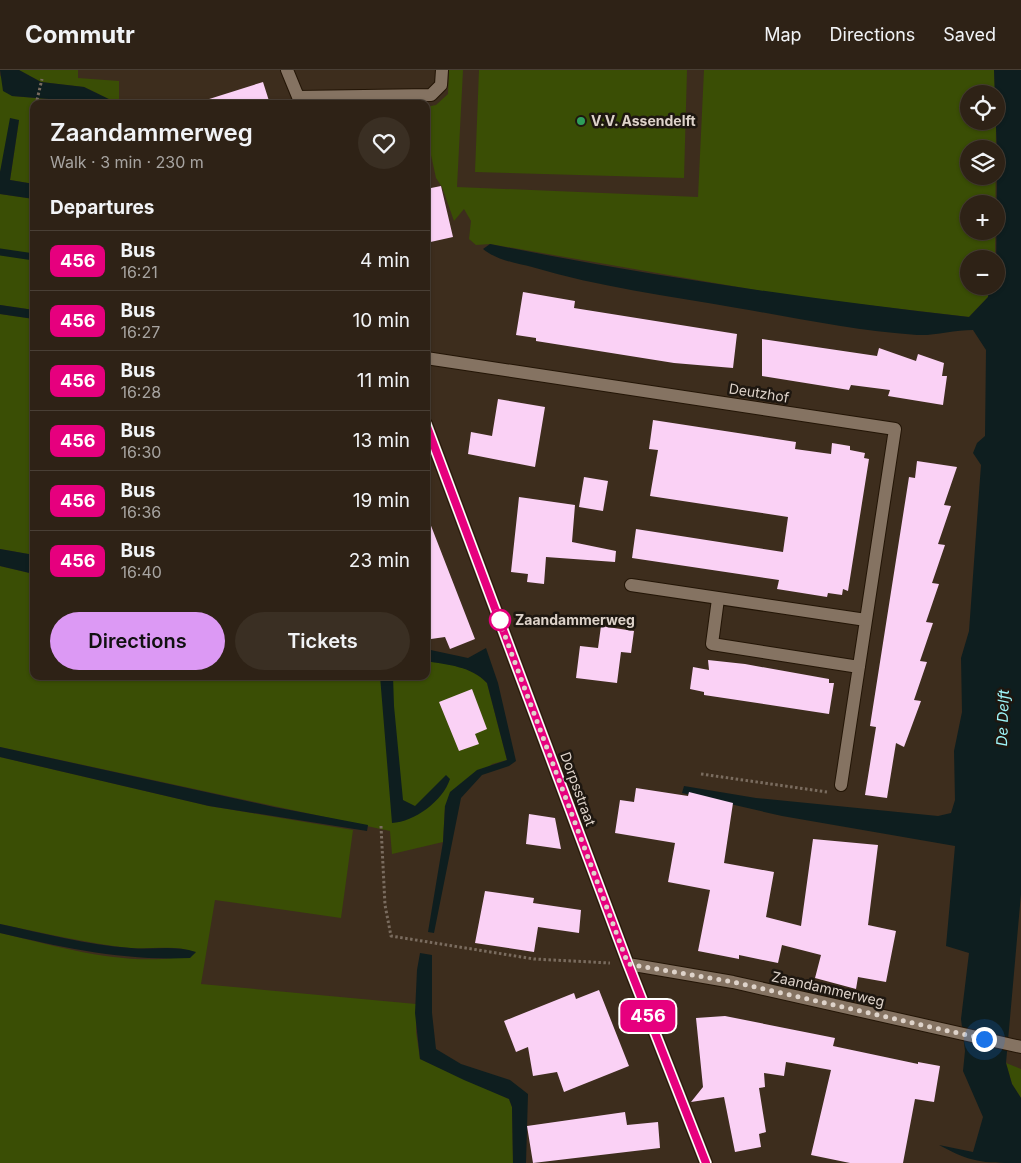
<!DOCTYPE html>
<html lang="en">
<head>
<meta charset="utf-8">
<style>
  body { margin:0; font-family:Inter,sans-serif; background:#3a2f23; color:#f1f3f6; height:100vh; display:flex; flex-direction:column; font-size:19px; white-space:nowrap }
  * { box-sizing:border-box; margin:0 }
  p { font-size:16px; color:#a7a4a1 }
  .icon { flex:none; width:28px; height:28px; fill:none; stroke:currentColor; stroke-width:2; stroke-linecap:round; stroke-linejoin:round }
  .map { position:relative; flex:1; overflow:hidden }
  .drawer { position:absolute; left:30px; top:30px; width:400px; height:580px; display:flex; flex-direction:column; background:#2e2216; border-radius:10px; box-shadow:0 1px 4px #0004,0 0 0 1px #493f35 }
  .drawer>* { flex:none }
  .badge { padding:0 10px; border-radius:8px; font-size:18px; line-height:32px }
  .controls { position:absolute; left:960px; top:15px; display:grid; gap:10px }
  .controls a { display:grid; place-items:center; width:45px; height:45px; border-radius:50%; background:#2e2216; box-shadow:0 1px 4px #0004,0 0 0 1px #493f35; font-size:25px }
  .you { position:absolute; width:25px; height:25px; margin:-12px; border:4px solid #fff; border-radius:50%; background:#1a73e8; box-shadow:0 0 0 8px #1a73e833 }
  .map>.badge { position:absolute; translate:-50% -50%; box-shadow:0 0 0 2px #fff }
  h2 { padding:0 20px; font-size:19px; line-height:45px }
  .round { display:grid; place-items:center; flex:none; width:52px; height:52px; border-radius:26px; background:#3a2f23 }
  .summary { display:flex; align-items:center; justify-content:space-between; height:85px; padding:0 20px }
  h1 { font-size:24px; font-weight:600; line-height:38px }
  .primary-button { display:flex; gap:10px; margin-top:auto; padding:10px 20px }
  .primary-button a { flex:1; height:58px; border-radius:30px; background:#dc99f4; color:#111; font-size:20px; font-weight:600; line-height:58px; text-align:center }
  .primary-button a+a { background:#3a2f23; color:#f1f3f6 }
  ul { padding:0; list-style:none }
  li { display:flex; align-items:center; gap:15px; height:60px; padding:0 20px; border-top:1px solid #493f35 }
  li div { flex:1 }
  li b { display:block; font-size:19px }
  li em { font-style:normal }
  li .badge { min-width:55px; font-weight:700; text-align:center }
  header { display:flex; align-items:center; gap:30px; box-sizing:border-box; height:70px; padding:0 25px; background:#2e2216; border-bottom:1px solid #493f35 }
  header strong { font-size:24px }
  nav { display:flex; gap:28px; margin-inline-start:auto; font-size:18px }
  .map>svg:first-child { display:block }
  .green { fill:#3a4e05; fill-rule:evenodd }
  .water { fill:#0e1e1f }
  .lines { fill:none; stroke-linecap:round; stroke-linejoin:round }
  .stream { stroke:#0e1e1f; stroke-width:7 }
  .building { fill:#fad1f5 }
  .minor-casing { stroke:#231506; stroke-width:14 }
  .path { stroke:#7a6c5f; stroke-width:3; stroke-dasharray:2.5 2.5; stroke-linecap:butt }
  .minor { stroke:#857362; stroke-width:12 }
  .line-casing { stroke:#fff; stroke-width:11 }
  .line { stroke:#e6007e; stroke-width:8 }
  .walk { stroke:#ded3ca; stroke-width:5; stroke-dasharray:0 9 }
  .leisure-dot { fill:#2e9e5b; stroke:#1e1710; stroke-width:2 }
  .stop-dot { fill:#fff; stroke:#e6007e; stroke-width:2.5 }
  .labels { text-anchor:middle; stroke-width:5; stroke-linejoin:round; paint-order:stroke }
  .poi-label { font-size:14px; font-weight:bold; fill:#ded3ca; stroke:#1e1710; text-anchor:start }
  .street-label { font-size:14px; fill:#ded3ca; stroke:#1e1710 }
  .stop-label { font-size:14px; font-weight:bold; fill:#ded3ca; stroke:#1e1710; text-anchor:start }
  .water-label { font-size:15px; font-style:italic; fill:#9ef5f9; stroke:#1e1710 }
</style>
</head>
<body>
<header>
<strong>Commutr</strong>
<nav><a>Map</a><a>Directions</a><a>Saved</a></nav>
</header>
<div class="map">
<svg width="1021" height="1093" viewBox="0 0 1021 1093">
  <rect width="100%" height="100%" fill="#3d2d1d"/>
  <!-- green -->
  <path class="green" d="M19,0H78V8L119,11V34L84,17L41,12Z
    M449,0H463L457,117L698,127L704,0H994L995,24H969V51H996L995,189H969V216H990L988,227L969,247L790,226L490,174L476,175L469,169L471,151L464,139L454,151L442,117L436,108L426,62V37L436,35L448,24ZM969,79H996V106H969ZM969,134H996V161H969Z
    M479,0H687L684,108L475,102Z
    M0,5L12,26L49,29L48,34H34V114L10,110L19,50L0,102Z
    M0,124L34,129V240L0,235Z
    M0,244L34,249V485L0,479Z
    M0,496L34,504V606H426V589C448,595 472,596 487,613L507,690L492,694L445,736L443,772L392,784L390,761L0,677Z
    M0,687L209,736L353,760L341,848L215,830L201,914L416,934V962L420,989L509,1029L512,1037L513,1093H0V863C52,875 108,892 162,889C173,889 185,885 196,883C176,874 151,880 130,878C86,873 43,863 0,854Z
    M1006,993L1021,999V1028L1012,1014Z"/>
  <!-- water -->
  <path class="water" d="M0,0H19L41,12L84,17L119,34H48L49,29L12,26L3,21Z
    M994,0H1021V824L1006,993L1012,1014L1021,1028V1093C983,1093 972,1093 939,1075L973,1082L983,1047L963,1001L965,981L961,949L969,883L946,876L955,776L782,746L682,723L684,716L756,728L938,746L951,743L955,730L954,681L962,642L961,588L969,561L981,395L973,383L977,373L985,366L986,280L973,260C954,260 934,266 917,265C856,261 797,248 737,238C668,226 599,217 532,197C516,193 496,190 483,179L490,174C649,206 809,229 969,247L988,227L990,216H996L997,85Z
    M10,48L19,50L10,110L34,114V129L0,124V102Z
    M0,235L34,240V249L0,244Z
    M0,479L34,485V504L0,496Z
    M486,578L498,613L516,691L509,696L482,705L461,728L434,863L428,862L443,772L445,736L450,722L477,700L507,690L487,613C471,596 448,595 426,591V579L468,588Z
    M380,606H393L394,636L403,730L415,736L446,705L450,709C443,731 414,752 392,753Z
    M0,677L274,737L368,755L367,761L209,736L0,687Z
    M0,854C43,863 87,875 131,878C153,880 175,875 196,882L190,888C123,891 65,878 0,863Z
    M420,883L432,885V943L436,979L461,994L510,1010L528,1024L526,1093H513L512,1037L509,1029L464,1010L420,989L415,943L417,900Z"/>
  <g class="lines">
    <!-- stream -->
    <path class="stream" d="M0,182L34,187"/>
  </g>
  <!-- building -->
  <path class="building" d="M263,12L270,34H206V30Z
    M441,116L453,167L426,173V119Z
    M523,222L575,231L574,238L737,264L733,298L674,293L536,271V268L516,265Z
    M762,269L877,286L879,278L916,291L918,284L944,293L942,306H947L943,335L888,326L890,320L851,315L849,320L762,306Z
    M498,329L545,337L535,397L468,384L471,362L492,366Z
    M653,350L796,372L795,379L831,384L832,373L850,376V380L865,383L864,388L869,389L848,521L843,519L842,525L828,523L827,527L777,519L779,510L632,488L636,459L783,482L788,447L650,426L658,380L649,379Z
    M917,391L957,397L944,435L951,436L938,474L945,475L932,513L939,514L926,552L933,553L920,591L927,592L914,630L921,631L904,677L896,673L887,728L865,725L876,657L870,656L909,407L915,408Z
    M584,407L608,411L603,441L579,437Z
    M519,427L575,435L572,472L616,481L615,492L546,487L544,514L527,512L528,504L511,502Z
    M426,448H428L475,569L450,579L445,567L431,569L426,530Z
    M601,556L634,561L631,583L621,582L617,613L576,608L580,576L598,578Z
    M708,590L745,594L829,609V613H834L829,644L704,625V622L690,619L693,597L709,600Z
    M472,619L487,659L475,664L479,674L459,681L439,632Z
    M636,718L688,726L689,722L733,733L724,793L774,802L766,847L801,856L813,769L878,775L868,855L896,861L886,912L858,907L856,919L815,908L821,885L782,875L778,893L739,885V889L698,881L710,820L668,812L675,773L615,763L620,730L634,732Z
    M529,744L555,748L561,779L526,774Z
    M485,821L534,828L533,833L581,840L579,863L538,857L534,882L475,873Z
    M599,920L629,996L564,1022L557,1002L533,1006L528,977L516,982L504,951L574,923L576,929Z
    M725,946L835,968L833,976L918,994V992L940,996L934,1032L915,1029L903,1093H850L811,1085L831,1000L786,992L784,1006L764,1003L765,1017L759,1018L766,1062L759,1064L761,1077L735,1082L724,1027L691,1032L703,1017L696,948Z
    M625,1042L627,1055L658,1052L660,1078L533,1093L527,1056Z"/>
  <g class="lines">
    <!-- minor casing -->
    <g class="minor-casing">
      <path id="minor" d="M287,0L301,34
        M298,27L431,25L441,15L442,0
        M426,288L895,359L841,715
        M426,354L628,894L706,1093
        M631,515L866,550
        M718,529L712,574L859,597
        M628,894L733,912L1021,977"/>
    </g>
    <!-- path -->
    <path class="path" d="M37,30L42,9
      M701,704L827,722
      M381,756L385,835L391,866L534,889L610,893"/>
    <!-- minor -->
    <use href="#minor" class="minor"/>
  </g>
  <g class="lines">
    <!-- line casing -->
    <g class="line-casing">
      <path id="line" d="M426,354L628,894L706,1093"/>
    </g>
    <!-- line -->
    <use href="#line" class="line"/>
    <!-- walk -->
    <path class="walk" d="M500,550L496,542L628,894L733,912L984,969"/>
  </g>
  <!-- markers -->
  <circle class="leisure-dot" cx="581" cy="51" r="5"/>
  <circle class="stop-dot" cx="500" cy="550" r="10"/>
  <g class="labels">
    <!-- poi labels -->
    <g class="poi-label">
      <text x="591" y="56">V.V. Assendelft</text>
    </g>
    <!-- street labels -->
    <g class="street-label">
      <text transform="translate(759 323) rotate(9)" y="5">Deutzhof</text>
      <text transform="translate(578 719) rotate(70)" y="5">Dorpsstraat</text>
      <text transform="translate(828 919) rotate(13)" y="5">Zaandammerweg</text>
    </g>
    <!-- stop labels -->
    <g class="stop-label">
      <text x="515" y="555">Zaandammerweg</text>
    </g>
    <!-- water labels -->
    <g class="water-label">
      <text transform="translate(1003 648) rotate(-88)" y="5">De Delft</text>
    </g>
  </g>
</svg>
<div class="controls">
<a><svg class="icon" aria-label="locate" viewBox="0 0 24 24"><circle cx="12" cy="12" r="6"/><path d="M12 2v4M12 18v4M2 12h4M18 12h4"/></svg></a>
<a><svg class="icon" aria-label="layers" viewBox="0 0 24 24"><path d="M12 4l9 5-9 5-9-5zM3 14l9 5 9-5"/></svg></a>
<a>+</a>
<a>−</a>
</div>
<div class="you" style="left:984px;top:969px"></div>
<b class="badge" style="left:648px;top:946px;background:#e6007e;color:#fff">456</b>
<section class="drawer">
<div class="summary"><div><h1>Zaandammerweg</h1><p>Walk · 3 min · 230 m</p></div><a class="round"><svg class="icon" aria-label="heart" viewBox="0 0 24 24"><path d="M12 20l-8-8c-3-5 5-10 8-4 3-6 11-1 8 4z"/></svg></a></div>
<h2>Departures</h2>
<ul>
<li><span class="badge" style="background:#e6007e;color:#fff">456</span><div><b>Bus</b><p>16:21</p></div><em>4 min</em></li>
<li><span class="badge" style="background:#e6007e;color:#fff">456</span><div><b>Bus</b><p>16:27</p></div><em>10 min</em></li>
<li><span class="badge" style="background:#e6007e;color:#fff">456</span><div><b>Bus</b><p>16:28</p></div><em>11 min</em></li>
<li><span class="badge" style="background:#e6007e;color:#fff">456</span><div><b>Bus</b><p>16:30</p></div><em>13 min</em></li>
<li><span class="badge" style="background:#e6007e;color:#fff">456</span><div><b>Bus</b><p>16:36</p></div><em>19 min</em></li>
<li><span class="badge" style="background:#e6007e;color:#fff">456</span><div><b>Bus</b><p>16:40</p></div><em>23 min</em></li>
</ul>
<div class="primary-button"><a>Directions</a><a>Tickets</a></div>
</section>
</div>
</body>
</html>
